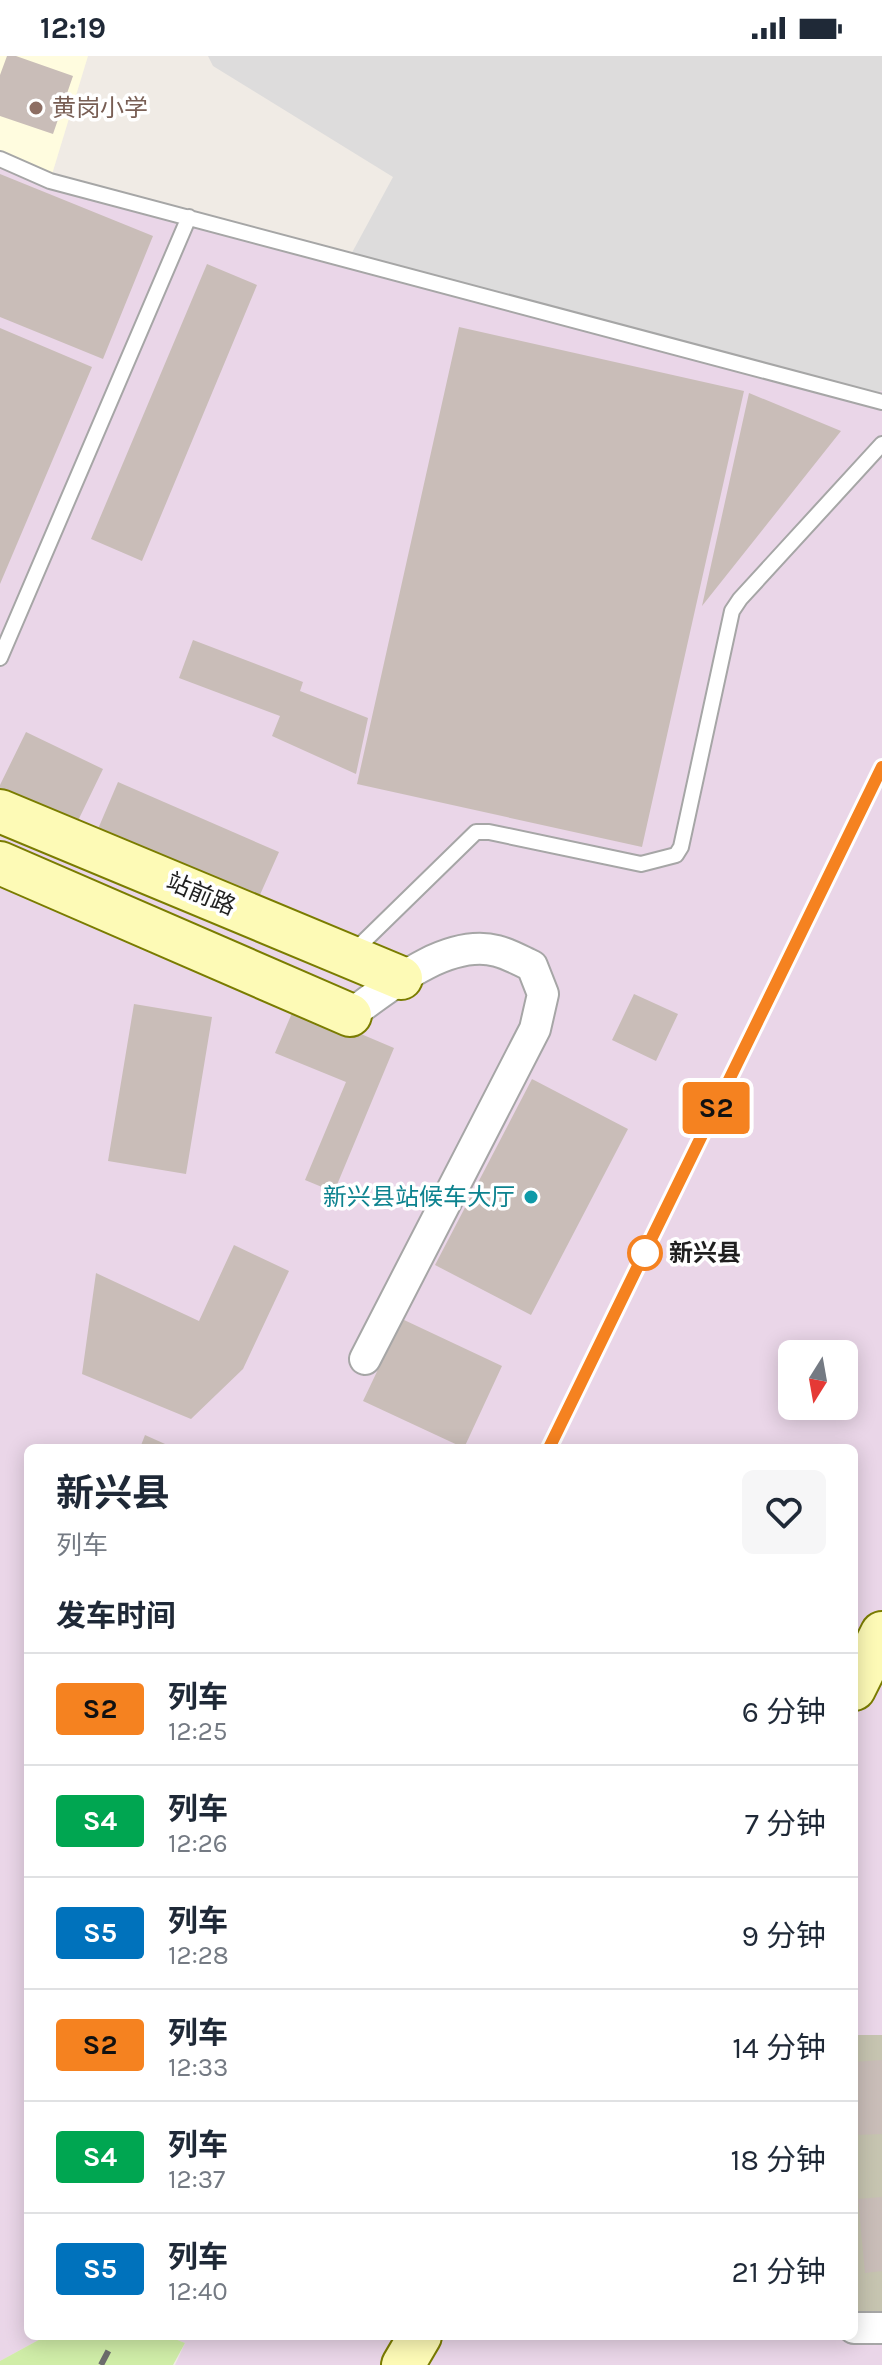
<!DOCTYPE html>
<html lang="zh">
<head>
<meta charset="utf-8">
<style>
  body { margin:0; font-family:Karla,"Noto Sans SC",sans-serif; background:#f6f6f7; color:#1f2937; height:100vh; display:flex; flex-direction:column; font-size:30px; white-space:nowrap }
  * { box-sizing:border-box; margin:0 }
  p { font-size:26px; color:#747a83 }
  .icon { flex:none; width:44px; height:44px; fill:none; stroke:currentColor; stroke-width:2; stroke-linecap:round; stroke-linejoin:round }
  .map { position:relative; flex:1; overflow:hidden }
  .side { position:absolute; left:24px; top:1388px; width:834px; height:896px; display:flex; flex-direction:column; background:#fff; border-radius:12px; box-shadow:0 4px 20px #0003 }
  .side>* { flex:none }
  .badge { padding:0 16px; border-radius:6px; font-size:28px; line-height:52px }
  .needle { width:52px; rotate:191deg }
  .fabs { position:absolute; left:778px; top:1284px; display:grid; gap:16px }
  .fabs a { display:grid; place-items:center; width:80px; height:80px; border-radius:12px; background:#fff; box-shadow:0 4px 20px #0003; font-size:40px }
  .map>.badge { position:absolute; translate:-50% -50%; box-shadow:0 0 0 4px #fff }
  h2 { padding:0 32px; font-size:30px; line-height:72px }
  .round { display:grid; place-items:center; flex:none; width:84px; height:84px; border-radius:12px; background:#f6f6f7 }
  .summary { display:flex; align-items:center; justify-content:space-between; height:136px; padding:0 32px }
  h1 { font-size:38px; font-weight:700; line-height:60px }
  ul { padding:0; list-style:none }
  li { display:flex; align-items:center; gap:24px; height:112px; padding:0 32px; border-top:2px solid #e0e1e3 }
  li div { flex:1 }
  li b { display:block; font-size:30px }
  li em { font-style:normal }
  li .badge { min-width:88px; font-weight:700; text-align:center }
  .status { display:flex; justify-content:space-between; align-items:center; height:56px; padding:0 40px; background:#fff; direction:ltr }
  .status svg { height:22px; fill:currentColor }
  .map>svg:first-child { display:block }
  .residential { fill:#dddcdc }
  .industrial { fill:#ead6e8; fill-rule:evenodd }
  .education { fill:#fffcdf }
  .construction { fill:#c6c4b0 }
  .grass { fill:#d0eda8 }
  .building { fill:#c9bdb8 }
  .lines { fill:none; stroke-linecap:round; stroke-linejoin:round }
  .lane-casing { stroke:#a6a6a6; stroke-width:18 }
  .street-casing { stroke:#a6a6a6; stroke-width:34 }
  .secondary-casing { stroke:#7a7c00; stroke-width:46 }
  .lane { stroke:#fff; stroke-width:14 }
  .street { stroke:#fff; stroke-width:30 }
  .secondary { stroke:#fdfab6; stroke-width:42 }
  .rail { stroke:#6d6d6d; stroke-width:6; stroke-dasharray:16 16; stroke-linecap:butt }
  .line-casing { stroke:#fff; stroke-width:18 }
  .line { stroke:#f58220; stroke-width:12 }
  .education-dot { fill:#8d6e63; stroke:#fff; stroke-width:3 }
  .culture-dot { fill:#0f9aa8; stroke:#fff; stroke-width:3 }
  .stop-dot { fill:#fff; stroke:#f58220; stroke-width:4 }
  .labels { text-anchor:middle; stroke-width:7; stroke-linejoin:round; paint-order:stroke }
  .education-label { font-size:24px; fill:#785e54; stroke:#fff; text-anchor:start }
  .street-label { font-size:24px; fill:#1f1f1f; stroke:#fff }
  .culture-label { font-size:24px; fill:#0d838f; stroke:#fff; text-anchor:end }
  .stop-label { font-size:24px; font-weight:bold; fill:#1f1f1f; stroke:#fff; text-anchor:start }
</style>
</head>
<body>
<div class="status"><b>12:19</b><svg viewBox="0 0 49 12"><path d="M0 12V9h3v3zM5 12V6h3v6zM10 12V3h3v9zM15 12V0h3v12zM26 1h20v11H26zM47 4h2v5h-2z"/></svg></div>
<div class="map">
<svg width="882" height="2309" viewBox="0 0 882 2309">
  <rect width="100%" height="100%" fill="#f0ebe5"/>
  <!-- residential -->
  <path class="residential" d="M208,0H882V335L866,341L348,204L393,121L213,10Z"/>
  <!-- industrial -->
  <path class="industrial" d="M0,103L50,125L866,341L882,335V2309H175L185,2287L167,2280H854V1392H28V2280H46L0,2305ZM792,1298H844V1350H792Z"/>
  <!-- education -->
  <path class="education" d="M0,0H88L50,125L0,103Z"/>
  <!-- construction -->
  <path class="construction" d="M854,1979H882V2272H854Z"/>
  <!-- grass -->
  <path class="grass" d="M46,2280H167L185,2287L173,2309H0V2305Z"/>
  <!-- building -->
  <path class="building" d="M7,0H16L73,20L53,78L0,60V19Z
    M0,118L153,180L103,303L0,261Z
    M207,208L257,229L142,505L91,483Z
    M459,271L744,335L642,791L357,728Z
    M0,272L92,311L0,528Z
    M749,337L841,375L702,550Z
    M193,584L303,626L300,635L368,662L356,718L272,680L280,660L179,622Z
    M26,676L103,713L73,775L0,740V729Z
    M118,726L279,796L255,850L95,780Z
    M634,938L678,958L656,1005L612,984Z
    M134,948L212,961L186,1118L108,1105Z
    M295,950L394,992L334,1136L305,1124L346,1026L275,997Z
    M532,1023L628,1073L531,1259L435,1209Z
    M234,1189L289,1215L243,1313L191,1363L82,1318L96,1217L199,1265Z
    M402,1263L502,1310L464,1392L363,1345Z
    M145,1379L174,1392H140Z
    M882,2004V2078L854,2079V2006Z
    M882,2141V2215L865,2217L858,2143Z"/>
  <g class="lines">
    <!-- lane casing -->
    <g class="lane-casing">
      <path id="lane" d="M0,103L50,125L882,346
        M0,602L189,161
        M352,897L476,776H489L641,808L676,799L681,791L732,555L740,543L882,388"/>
    </g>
    <!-- street casing -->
    <g class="street-casing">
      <path id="street" d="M350,959C388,931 447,882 497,895C509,898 521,905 532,910L543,938L535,973L365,1303
        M854,2272H882"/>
    </g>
    <!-- secondary casing -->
    <g class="secondary-casing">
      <path id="secondary" d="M0,755L401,922
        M0,807L350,959
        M854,1633L882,1577
        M403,2309L420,2280"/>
    </g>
    <!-- lane -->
    <use href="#lane" class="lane"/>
    <!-- street -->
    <use href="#street" class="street"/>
    <!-- secondary -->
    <use href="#secondary" class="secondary"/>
    <!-- rail -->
    <path class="rail" d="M549,1392L882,711
      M101,2309L116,2280"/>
  </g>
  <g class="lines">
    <!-- line casing -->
    <g class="line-casing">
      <path id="line" d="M549,1392L882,711"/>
    </g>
    <!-- line -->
    <use href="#line" class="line"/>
  </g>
  <!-- markers -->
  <circle class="education-dot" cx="36" cy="52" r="8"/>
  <circle class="culture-dot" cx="531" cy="1141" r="8"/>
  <circle class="stop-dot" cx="645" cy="1197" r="16"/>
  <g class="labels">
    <!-- education labels -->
    <g class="education-label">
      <text x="52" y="60">黄岗小学</text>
    </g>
    <!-- street labels -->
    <g class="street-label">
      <text transform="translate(201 838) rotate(23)" y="8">站前路</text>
    </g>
    <!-- culture labels -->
    <g class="culture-label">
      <text x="515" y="1149">新兴县站候车大厅</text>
    </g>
    <!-- stop labels -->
    <g class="stop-label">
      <text x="669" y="1205">新兴县</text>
    </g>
  </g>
</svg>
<div class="fabs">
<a><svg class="needle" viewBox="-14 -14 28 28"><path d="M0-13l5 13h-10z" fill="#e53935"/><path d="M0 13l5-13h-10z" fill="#747a83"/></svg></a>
</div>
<b class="badge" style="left:716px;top:1052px;background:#f58220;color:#111">S2</b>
<section class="side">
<div class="summary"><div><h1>新兴县</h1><p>列车</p></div><a class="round"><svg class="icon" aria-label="heart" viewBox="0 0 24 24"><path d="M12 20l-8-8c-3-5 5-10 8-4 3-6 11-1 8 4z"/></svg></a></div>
<h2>发车时间</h2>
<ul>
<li><span class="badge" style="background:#f58220;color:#111">S2</span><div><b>列车</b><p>12:25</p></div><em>6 分钟</em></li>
<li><span class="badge" style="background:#00a651;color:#fff">S4</span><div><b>列车</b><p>12:26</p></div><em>7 分钟</em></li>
<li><span class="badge" style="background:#0072bc;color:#fff">S5</span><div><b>列车</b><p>12:28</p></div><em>9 分钟</em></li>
<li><span class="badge" style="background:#f58220;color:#111">S2</span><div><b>列车</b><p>12:33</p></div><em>14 分钟</em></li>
<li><span class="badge" style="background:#00a651;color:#fff">S4</span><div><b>列车</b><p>12:37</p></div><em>18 分钟</em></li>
<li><span class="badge" style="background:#0072bc;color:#fff">S5</span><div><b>列车</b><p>12:40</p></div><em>21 分钟</em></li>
</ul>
</section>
</div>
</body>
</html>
